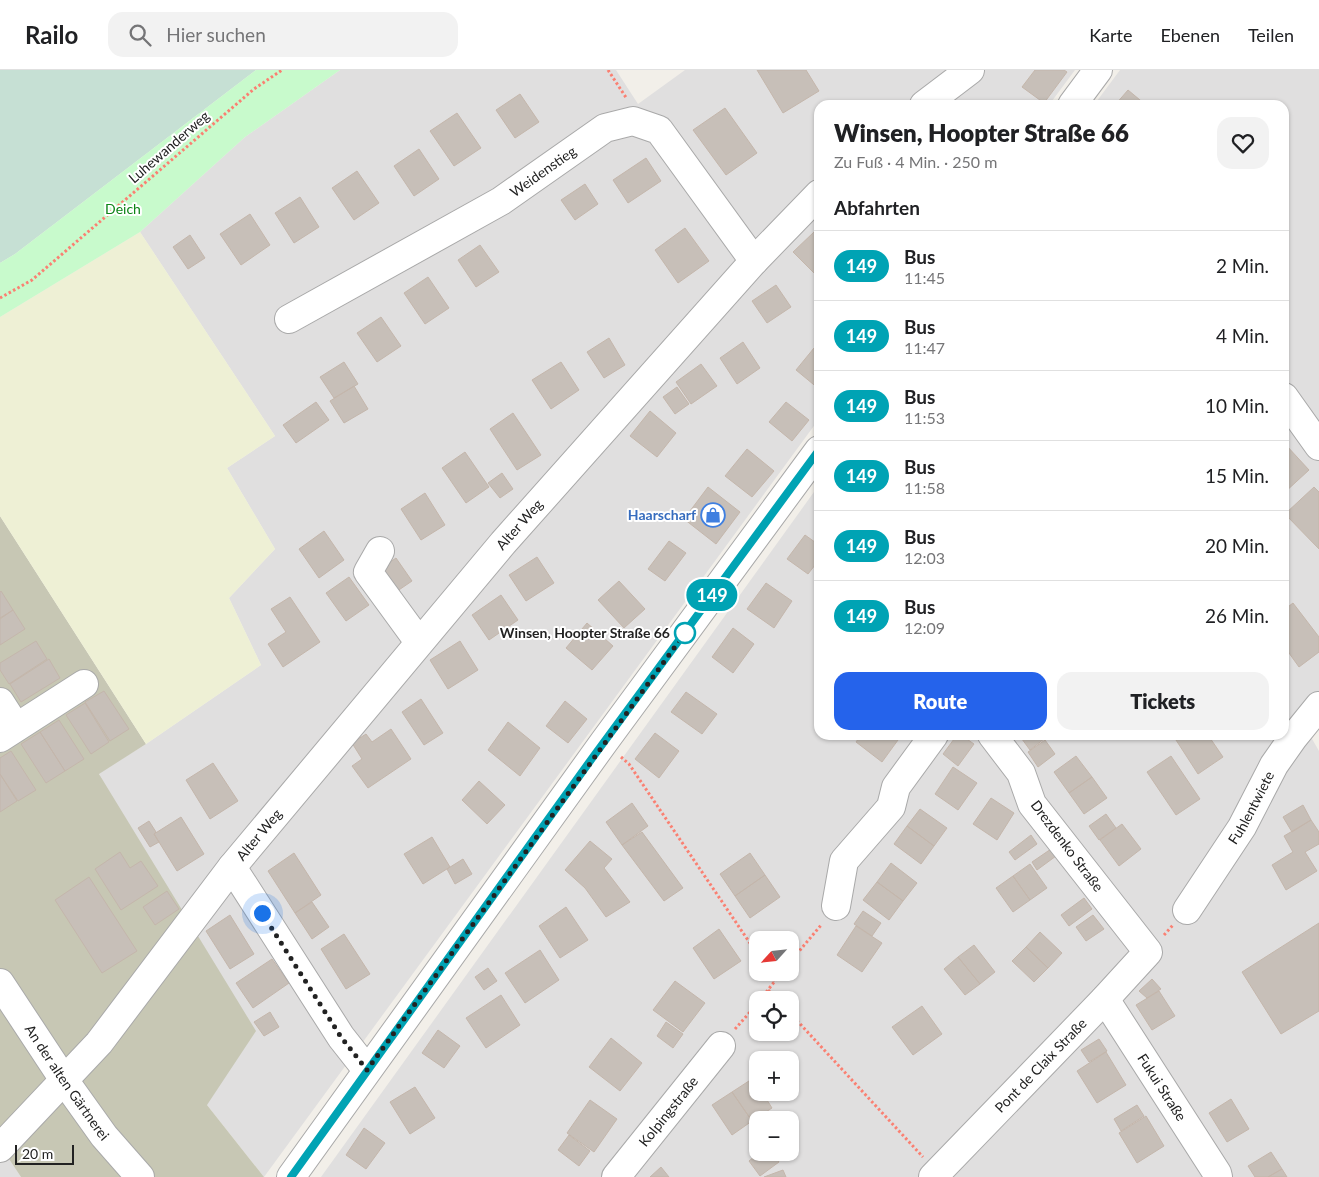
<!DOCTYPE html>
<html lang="de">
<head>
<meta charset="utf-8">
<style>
  body { margin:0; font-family:Lato,sans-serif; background:#f2f2f2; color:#202124; height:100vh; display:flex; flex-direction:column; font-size:19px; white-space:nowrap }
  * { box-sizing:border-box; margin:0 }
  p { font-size:16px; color:#757577 }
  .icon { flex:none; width:28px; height:28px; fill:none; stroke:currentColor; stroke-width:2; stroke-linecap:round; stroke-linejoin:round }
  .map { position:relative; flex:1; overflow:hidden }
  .side { position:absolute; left:814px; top:30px; width:475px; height:640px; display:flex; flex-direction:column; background:#fff; border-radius:15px; box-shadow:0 1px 4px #0004 }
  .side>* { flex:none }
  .badge { padding:0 10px; border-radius:16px; font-size:18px; line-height:32px }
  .needle { width:32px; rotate:243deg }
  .controls { position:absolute; left:749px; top:861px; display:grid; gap:10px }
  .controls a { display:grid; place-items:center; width:50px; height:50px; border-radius:10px; background:#fff; box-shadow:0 1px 4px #0004; font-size:25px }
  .scale { position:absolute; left:15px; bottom:12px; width:59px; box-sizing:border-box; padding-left:5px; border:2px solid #222; border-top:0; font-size:14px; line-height:18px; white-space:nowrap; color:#222; -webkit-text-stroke:4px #fff; paint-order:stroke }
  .you { position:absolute; width:25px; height:25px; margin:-12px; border:4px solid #fff; border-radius:50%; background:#1a73e8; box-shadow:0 0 0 8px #1a73e833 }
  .map>.badge { position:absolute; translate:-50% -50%; box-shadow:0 0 0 2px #fff }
  h2 { padding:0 20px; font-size:19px; line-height:45px }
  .round { display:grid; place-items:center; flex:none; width:52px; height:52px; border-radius:15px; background:#f2f2f2 }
  .head { display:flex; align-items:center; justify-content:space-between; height:85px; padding:0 20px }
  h1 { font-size:24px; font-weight:800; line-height:38px }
  .primary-button { display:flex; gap:10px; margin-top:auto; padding:10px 20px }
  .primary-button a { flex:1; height:58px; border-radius:15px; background:#2563eb; color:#fff; font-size:20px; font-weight:800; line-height:58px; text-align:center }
  .primary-button a+a { background:#f2f2f2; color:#202124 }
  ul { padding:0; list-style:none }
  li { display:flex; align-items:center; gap:15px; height:70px; padding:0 20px; border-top:1px solid #e0e0e0 }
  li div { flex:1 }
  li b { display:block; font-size:19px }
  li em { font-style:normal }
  li .badge { min-width:55px; font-weight:700; text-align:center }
  header { display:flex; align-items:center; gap:30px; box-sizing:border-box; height:70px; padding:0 25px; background:#fff; border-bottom:1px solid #e0e0e0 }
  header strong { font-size:24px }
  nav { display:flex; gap:28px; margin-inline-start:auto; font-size:18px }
  .search { width:350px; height:45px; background:#f2f2f2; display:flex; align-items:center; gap:12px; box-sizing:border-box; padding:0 18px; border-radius:15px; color:#757577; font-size:19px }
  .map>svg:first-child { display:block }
  .residential { fill:#e0dfdf; fill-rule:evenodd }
  .construction { fill:#c7c7b4 }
  .farmland { fill:#eef0d5 }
  .wetland { fill:#c6e0d4 }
  .park { fill:#c8facc }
  .building { fill:#c7bfb8; stroke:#c4b6ab }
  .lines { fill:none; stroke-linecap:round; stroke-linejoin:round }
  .minor-casing { stroke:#a9a9a9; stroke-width:30 }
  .path { stroke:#fa8072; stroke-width:3; stroke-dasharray:2.5 2.5; stroke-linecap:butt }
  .minor { stroke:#fff; stroke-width:28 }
  .line-casing { stroke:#fff; stroke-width:11 }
  .line { stroke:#00a3b4; stroke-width:8 }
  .walk { stroke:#222; stroke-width:5; stroke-dasharray:0 9 }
  .stop-dot { fill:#fff; stroke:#00a3b4; stroke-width:2.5 }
  .labels { text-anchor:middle; stroke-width:4; stroke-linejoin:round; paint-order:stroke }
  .street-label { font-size:14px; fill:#222; stroke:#fff }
  .park-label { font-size:14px; fill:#0c8416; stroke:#fff }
  .shop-label { font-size:14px; font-weight:bold; fill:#366cbe; stroke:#fff; text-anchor:end }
  .stop-label { font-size:14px; font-weight:bold; fill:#222; stroke:#fff; text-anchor:end }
</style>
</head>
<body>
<header>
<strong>Railo</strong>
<div class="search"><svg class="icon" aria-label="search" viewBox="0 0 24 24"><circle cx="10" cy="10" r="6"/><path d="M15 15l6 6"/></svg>Hier suchen</div>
<nav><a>Karte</a><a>Ebenen</a><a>Teilen</a></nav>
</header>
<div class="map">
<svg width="1319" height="1107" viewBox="0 0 1319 1107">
  <rect width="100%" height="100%" fill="#f2efe9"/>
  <!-- residential -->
  <path class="residential" d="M340,0H616L638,34L685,0H1075L1049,35H819V349L264,1107L207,1035L99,703L146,674L261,595L229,528L275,479L227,398L275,366L140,162L245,67Z
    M1120,0H1319V624L1300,648L1319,681V1107H321L819,415V665H1284V35H1094ZM758,870H790V902H758ZM758,930H790V962H758ZM758,990H790V1022H758ZM758,1050H790V1082H758Z
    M0,1083L9,1089L21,1107H0Z"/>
  <!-- construction -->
  <path class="construction" d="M0,446L146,674L99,704L256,961L207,1035L264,1107H21L9,1089L0,1083Z"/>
  <!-- farmland -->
  <path class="farmland" d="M140,162L275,366L227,398L275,479L229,528L261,595L146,674L0,446V247Z"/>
  <!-- wetland -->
  <path class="wetland" d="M0,0H256L15,184L0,193Z"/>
  <!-- park -->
  <path class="park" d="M256,0H340L245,67L140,162L0,247V193L15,184Z"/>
  <!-- building -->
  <path class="building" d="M757,0H806L819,21L783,43Z
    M1035,0H1064L1067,2L1044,33L1022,17Z
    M1128,20L1146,35H1115Z
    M520,24L539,52L515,68L496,40Z
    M725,38L757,83L726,105L693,60Z
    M457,43L481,78L454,96L430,61Z
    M419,79L439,109L414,126L394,96Z
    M646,88L661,111L628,133L613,110Z
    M357,101L379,133L354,150L332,118Z
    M585,114L598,134L575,150L561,130Z
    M300,127L319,157L294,173L275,143Z
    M250,144L270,175L241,195L220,164Z
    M685,158L709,191L678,213L655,180Z
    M814,162L819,167V199L814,203L793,182Z
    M190,165L205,188L188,199L173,177Z
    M480,175L499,202L476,217L458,190Z
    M428,207L449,238L425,254L404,223Z
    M776,215L791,237L767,253L752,231Z
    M381,247L401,276L377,292L357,263Z
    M609,268L625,295L604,308L587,282Z
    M743,272L760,298L737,314L720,288Z
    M814,278L819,282V319L796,300Z
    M344,292L358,314L334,328L320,307Z
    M561,292L579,320L551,339L532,310Z
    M701,294L717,316L691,334L676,312Z
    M354,316L368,339L344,353L330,331Z
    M677,317L689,334L675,344L663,327Z
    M316,332L329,350L296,373L283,355Z
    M786,332L809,350L792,371L769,352Z
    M650,341L676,363L657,387L630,366Z
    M513,343L541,385L517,400L490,359Z
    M1286,375L1309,400L1284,423V377Z
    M747,379L774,401L752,427L725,406Z
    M465,382L489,417L466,433L442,398Z
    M502,403L513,419L500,428L488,413Z
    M708,417L740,442L716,474L684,449Z
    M1314,417L1319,422V479L1285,444Z
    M425,423L445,455L421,470L401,439Z
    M324,461L344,490L319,508L299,479Z
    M805,465L819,475V490L808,504L787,489Z
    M669,471L686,483L665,511L648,499Z
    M537,487L554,513L526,531L509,505Z
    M396,488L412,511L390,526L374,503Z
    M349,507L369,535L346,551L326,523Z
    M619,511L645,539L624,558L598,530Z
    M766,513L792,531L774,558L747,539Z
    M1,521L13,540L0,548V522Z
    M501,525L518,550L489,570L472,545Z
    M290,527L320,572L283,597L268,574L286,562L271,539Z
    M1293,533L1319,567V582L1299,597L1284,576V540Z
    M13,540L25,559L0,575V549Z
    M587,553L613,576L592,600L566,578Z
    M733,558L754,574L733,603L712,587Z
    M36,571L47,589L9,614L0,600V593Z
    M460,571L478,600L448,619L430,590Z
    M49,589L60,608L21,632L10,614Z
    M104,621L129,659L110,671L85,632Z
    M686,622L717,644L702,664L671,642Z
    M421,629L443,663L424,675L402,642Z
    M565,631L587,649L568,673L546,656Z
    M85,633L109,672L91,684L66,645Z
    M59,650L84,689L65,701L40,662Z
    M508,652L540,678L520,706L488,680Z
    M391,659L411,689L368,718L352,696L362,689L352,673L366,664L372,672Z
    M40,662L65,701L46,713L21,674Z
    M655,663L679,681L659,708L635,689Z
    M861,665H892L898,670L882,692L856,672Z
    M957,665H961L974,674L958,696L943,684Z
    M1019,665H1049L1030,680Z
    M1183,665H1208L1223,687L1198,704L1176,670Z
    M1045,670L1055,684L1038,697L1028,682Z
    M11,681L36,720L18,731L0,704V688Z
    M1076,686L1092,707L1069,723L1054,702Z
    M1171,686L1200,729L1176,745L1147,702Z
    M213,693L238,731L210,749L186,710Z
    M953,697L977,713L958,740L935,724Z
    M0,704L17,731L0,742Z
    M1092,707L1107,728L1084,744L1069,723Z
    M479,711L505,735L487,754L462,730Z
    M991,728L1014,743L997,770L973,754Z
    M632,733L648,756L622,775L606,752Z
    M1303,735L1311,750L1292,762L1283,747Z
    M920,739L947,758L934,776L907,756Z
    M1106,744L1116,758L1099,770L1089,756Z
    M181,747L204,784L177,801L154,764Z
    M1311,750L1319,762V774L1305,782L1317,801L1286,820L1272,795L1293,782L1284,766Z
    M149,751L156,762L154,764L159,772L150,777L138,758Z
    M1122,754L1141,779L1119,796L1100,770Z
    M907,756L934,776L921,794L894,774Z
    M642,762L683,818L664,831L622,775Z
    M1031,765L1037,774L1015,790L1009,782Z
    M432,767L450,797L423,814L404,784Z
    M590,771L612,789L604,798L630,832L606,847L585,818L565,800Z
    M1051,779L1056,786L1037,800L1032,792Z
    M120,782L130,798L141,791L158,816L121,840L95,799Z
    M294,783L321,825L295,843L268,801Z
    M750,783L765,805L735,826L720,804Z
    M463,789L472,804L455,814L447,799Z
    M891,793L917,813L903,831L877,812Z
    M1030,794L1047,818L1030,830L1013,806Z
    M765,805L780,827L750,848L735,826Z
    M1013,806L1030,830L1013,842L996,818Z
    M89,807L137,881L102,903L55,830Z
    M877,812L903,831L889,850L863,830Z
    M167,821L179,839L155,855L143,837Z
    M1084,828L1092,839L1069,856L1061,845Z
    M312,832L329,857L312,869L295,843Z
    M566,837L588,870L560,888L539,856Z
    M863,841L881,853L872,866L854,854Z
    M230,845L254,884L230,899L206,861Z
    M1093,845L1104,859L1086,871L1076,857Z
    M1319,853V941L1281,964L1242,902Z
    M856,856L882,873L862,902L837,885Z
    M719,859L741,891L714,909L693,878Z
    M1040,862L1062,883L1048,898L1026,877Z
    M344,864L370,904L346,919L321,879Z
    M974,875L995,902L980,914L958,887Z
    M1026,877L1048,898L1034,912L1012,891Z
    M540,880L559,910L525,933L505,903Z
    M958,887L980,914L965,925L944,899Z
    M272,889L289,913L253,938L236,913Z
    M488,898L497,911L484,920L475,907Z
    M1152,909L1161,919L1147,928L1139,921Z
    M675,911L705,933L683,962L653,940Z
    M1159,921L1175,946L1152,960L1136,935Z
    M501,925L520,955L486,978L466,948Z
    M922,936L942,964L913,985L892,957Z
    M270,942L279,957L264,966L254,952Z
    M666,952L683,964L673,978L657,966Z
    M438,960L460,976L444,998L422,983Z
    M611,968L642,993L620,1021L589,997Z
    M1099,969L1107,981L1089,992L1081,980Z
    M1106,982L1126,1015L1097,1033L1077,1001Z
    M752,1009L758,1016V1022H762L772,1038L752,1051L732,1022Z
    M415,1017L435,1048L410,1064L390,1032Z
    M732,1022L752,1051L732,1065L712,1035Z
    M1231,1029L1249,1059L1227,1072L1209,1043Z
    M590,1030L617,1049L594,1082L567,1063Z
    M1137,1035L1144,1046L1121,1061L1114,1049Z
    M1146,1046L1164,1076L1137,1093L1119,1063Z
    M364,1058L385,1073L366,1099L346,1085Z
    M569,1065L590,1081L579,1096L558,1080Z
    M760,1082H772L779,1092L760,1106L749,1091Z
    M1271,1082L1282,1099L1268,1107H1255L1248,1096Z
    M661,1097L669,1107H650Z
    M1282,1099L1287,1107H1268Z
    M783,1100L786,1107H764Z"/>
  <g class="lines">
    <!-- minor casing -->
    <g class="minor-casing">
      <g id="minor">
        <path d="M924,35L970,0"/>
        <path d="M1072,35L1098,0"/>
        <path id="s1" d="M289,249L501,131L605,58L633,51L659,60L754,191"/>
        <path d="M1284,327L1319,376"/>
        <path d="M380,481L368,502L419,572"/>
        <path d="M0,632L16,657"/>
        <path d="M0,668L84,614"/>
        <path d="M836,836L844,791L891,737L896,717L934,665"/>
        <path id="s2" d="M1187,840L1242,757L1274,695L1293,668L1319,636"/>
        <path id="s3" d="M0,913L64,1010L104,1066L140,1107"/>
        <path id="s4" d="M1105,929L1217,1103L1218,1107"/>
        <path id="s5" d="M367,1000L341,967L232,797L503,473L754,191L819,124"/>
        <path d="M0,1078L99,973L232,797"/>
        <path d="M291,1107L604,672L819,380"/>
        <path id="s6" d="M616,1107L721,976"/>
        <path id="s7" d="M933,1107L1105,929L1148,882L1032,734L1021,703L992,665"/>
      </g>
    </g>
    <!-- path -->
    <path class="path" d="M608,0L627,29
      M0,228L32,210L254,19L282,0
      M621,687L629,694L758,885
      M1164,865L1173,855
      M790,892L822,854
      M769,902L775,911
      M768,920L778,930
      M760,930L782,902
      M790,943L923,1087
      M735,959L758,933"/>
    <!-- minor -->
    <use href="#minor" class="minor"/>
  </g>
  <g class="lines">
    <!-- line casing -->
    <g class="line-casing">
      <path id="line" d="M291,1107L593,687L819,380"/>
    </g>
    <!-- line -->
    <use href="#line" class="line"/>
    <!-- walk -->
    <path class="walk" d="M262,843L341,967L367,1000L685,563"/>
  </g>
  <!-- icons -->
  <defs>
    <g id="shop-ring" transform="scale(1.25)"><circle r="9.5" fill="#fff" stroke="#3f7fe0" stroke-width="1.5"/><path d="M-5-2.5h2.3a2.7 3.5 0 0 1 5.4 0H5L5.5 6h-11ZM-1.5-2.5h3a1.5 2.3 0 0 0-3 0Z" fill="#3f7fe0"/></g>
  </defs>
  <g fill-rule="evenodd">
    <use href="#shop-ring" x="713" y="445"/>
  </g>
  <!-- markers -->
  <circle class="stop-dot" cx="685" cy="563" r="10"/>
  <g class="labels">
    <!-- street labels -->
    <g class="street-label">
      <text transform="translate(169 77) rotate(-41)" y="5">Luhewanderweg</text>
      <text dy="5" stroke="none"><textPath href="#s1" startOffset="294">Weidenstieg</textPath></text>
      <text dy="5" stroke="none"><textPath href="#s5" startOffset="691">Alter Weg</textPath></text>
      <text dy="5" stroke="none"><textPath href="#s2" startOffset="121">Fuhlentwiete</textPath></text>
      <text dy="5" stroke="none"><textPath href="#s5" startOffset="286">Alter Weg</textPath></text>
      <text transform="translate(1067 776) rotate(53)" y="5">Drezdenko Straße</text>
      <text dy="5" stroke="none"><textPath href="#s7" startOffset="155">Pont de Claix Straße</textPath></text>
      <text dy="5" stroke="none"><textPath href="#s3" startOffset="120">An der alten Gärtnerei</textPath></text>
      <text dy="5" stroke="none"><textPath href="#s4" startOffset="105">Fukui Straße</textPath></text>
      <text dy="5" stroke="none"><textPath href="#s6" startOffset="84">Kolpingstraße</textPath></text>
    </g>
    <!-- park labels -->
    <g class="park-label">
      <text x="123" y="144">Deich</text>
    </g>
    <!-- shop labels -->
    <g class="shop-label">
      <text x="696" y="450">Haarscharf</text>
    </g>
    <!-- stop labels -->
    <g class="stop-label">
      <text x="670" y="568">Winsen, Hoopter Straße 66</text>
    </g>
  </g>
</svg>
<div class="controls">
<a><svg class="needle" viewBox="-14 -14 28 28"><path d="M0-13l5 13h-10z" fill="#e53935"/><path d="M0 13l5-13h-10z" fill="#757577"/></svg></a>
<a><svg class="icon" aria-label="locate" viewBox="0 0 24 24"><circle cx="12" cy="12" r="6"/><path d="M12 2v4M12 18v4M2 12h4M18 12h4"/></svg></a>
<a>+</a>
<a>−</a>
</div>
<div class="scale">20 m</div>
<div class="you" style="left:262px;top:843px"></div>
<b class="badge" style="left:712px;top:525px;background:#00a3b4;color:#fff">149</b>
<section class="side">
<div class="head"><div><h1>Winsen, Hoopter Straße 66</h1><p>Zu Fuß · 4 Min. · 250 m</p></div><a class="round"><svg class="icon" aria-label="heart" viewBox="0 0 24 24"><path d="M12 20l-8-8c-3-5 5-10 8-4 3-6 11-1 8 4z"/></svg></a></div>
<h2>Abfahrten</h2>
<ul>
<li><span class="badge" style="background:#00a3b4;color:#fff">149</span><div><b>Bus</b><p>11:45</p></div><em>2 Min.</em></li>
<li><span class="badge" style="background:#00a3b4;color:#fff">149</span><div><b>Bus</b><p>11:47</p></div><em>4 Min.</em></li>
<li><span class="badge" style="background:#00a3b4;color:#fff">149</span><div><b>Bus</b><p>11:53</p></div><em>10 Min.</em></li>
<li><span class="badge" style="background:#00a3b4;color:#fff">149</span><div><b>Bus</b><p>11:58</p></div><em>15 Min.</em></li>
<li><span class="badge" style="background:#00a3b4;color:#fff">149</span><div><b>Bus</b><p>12:03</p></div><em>20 Min.</em></li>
<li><span class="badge" style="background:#00a3b4;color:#fff">149</span><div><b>Bus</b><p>12:09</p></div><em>26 Min.</em></li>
</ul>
<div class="primary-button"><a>Route</a><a>Tickets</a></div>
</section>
</div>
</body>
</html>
